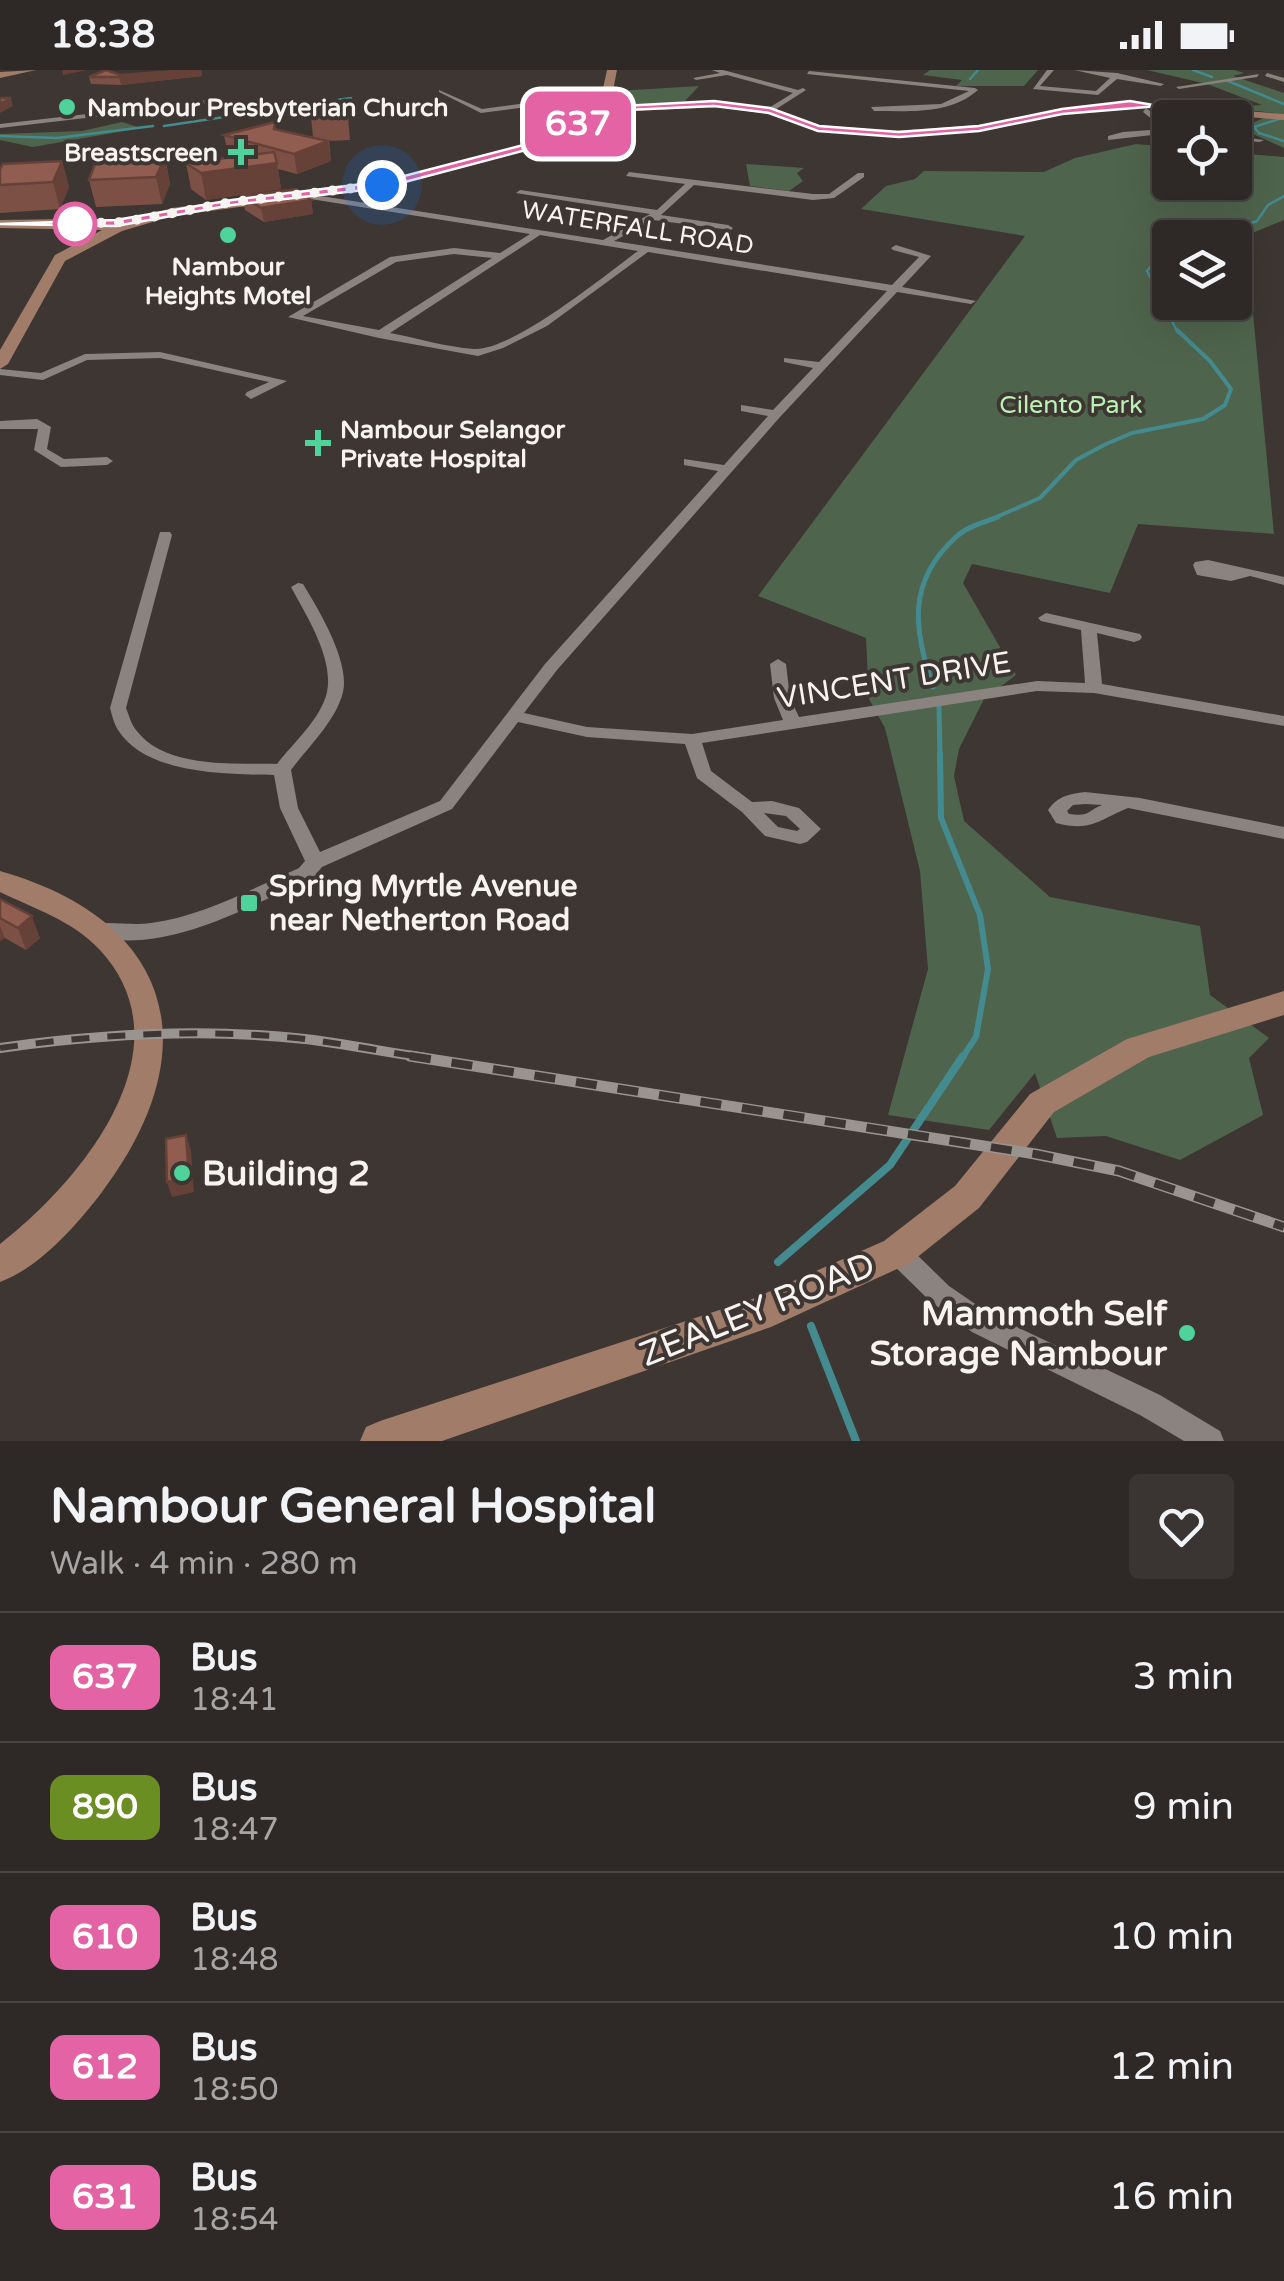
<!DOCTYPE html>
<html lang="en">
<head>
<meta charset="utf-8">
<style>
  body { margin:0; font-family:"Varela Round",sans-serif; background:#3a3432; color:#f1f3f6; height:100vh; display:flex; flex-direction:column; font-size:38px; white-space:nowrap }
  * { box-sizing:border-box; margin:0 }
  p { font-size:32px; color:#a7a6a7 }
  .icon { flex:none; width:55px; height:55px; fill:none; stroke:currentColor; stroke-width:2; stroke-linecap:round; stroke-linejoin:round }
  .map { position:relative; height:1371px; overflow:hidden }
  .sheet { display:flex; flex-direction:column; background:#2e2826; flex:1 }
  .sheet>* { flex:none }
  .badge { padding:0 20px; border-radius:15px; font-size:35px; line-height:65px }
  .controls { position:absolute; left:1152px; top:30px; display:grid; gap:20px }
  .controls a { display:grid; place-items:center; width:100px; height:100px; border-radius:10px; background:#2e2826; box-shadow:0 10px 40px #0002,0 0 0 2px #494443; font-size:50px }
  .you { position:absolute; width:50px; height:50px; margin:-25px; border:8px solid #fff; border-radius:50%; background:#1a73e8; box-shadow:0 0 0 15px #1a73e833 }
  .map>.badge { position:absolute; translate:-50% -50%; box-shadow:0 0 0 5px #fff }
  .round { display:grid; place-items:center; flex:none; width:105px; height:105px; border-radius:10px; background:#3a3432 }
  .overview { display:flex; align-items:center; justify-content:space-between; height:170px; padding:0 50px }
  h1 { font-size:48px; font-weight:700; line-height:75px }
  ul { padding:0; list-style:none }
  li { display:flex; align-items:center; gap:30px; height:130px; padding:0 50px; border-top:2px solid #494443 }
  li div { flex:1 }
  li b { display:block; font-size:38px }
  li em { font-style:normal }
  li .badge { min-width:110px; font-weight:700; text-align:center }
  .status { display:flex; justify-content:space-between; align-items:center; height:70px; padding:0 50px; background:#2e2826; direction:ltr }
  .status svg { height:28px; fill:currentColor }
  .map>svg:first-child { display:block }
  .green { fill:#4f644d }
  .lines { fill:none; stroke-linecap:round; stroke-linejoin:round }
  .stream-far4 { stroke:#448b90; stroke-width:2.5 }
  .stream-far3 { stroke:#448b90; stroke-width:4 }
  .stream-far2 { stroke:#448b90; stroke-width:5 }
  .stream-far1 { stroke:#448b90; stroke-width:6 }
  .stream { stroke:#448b90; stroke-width:8 }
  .street { fill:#8b837f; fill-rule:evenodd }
  .secondary { fill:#a07c69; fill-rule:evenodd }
  .rail-far1-casing { stroke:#9a9491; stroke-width:10 }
  .rail-casing { stroke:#9a9491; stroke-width:11 }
  .rail-far1 { stroke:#3d3632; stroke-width:6; stroke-dasharray:18; stroke-linecap:butt }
  .rail { stroke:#3d3632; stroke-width:8; stroke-dasharray:21; stroke-linecap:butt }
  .wall { fill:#7d5045 }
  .shaded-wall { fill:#664138 }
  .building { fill:#915d50; stroke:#664138; stroke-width:2.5 }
  .line { fill:#e463a4; stroke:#fff; stroke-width:2.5 }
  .walk { stroke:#f7f3f0; stroke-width:10; stroke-dasharray:0 18 }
  .poi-dot { fill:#4ed39a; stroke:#3d3632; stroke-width:4 }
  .stop-dot { fill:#fff; stroke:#e463a4; stroke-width:5 }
  .labels { text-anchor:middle; stroke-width:8; stroke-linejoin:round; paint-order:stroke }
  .far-poi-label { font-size:25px; font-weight:bold; fill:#f7f3f0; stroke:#3d3632; text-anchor:start }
  .far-street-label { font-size:25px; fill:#f7f3f0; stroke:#3d3632 }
  .far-park-label { font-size:25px; fill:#baf2b4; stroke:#3d3632 }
  .street-label { font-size:30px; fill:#f7f3f0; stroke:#3d3632 }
  .poi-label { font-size:30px; font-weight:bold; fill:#f7f3f0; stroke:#3d3632; text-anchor:start }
  .near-poi-label { font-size:35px; font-weight:bold; fill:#f7f3f0; stroke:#3d3632; text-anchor:start }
  .near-street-label { font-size:35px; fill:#f7f3f0; stroke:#3d3632 }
</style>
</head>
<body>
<div class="status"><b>18:38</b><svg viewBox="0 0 49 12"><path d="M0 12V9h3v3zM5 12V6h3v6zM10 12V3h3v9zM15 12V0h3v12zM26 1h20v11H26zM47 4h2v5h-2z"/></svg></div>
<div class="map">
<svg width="1284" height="1371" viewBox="0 0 1284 1371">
  <rect width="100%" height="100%" fill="#3d3632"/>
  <!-- green -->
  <path class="green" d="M930,0H1038L1024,16H956L962,10L923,5Z
    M1147,0H1234L1244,3L1233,6L1284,23V78L1253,64L1248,55L1275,43L1222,37L1262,35L1207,14Z
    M699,16L685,31L620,37L617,21Z
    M122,52L141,58L33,77L0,70V64L82,61Z
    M1136,74L1170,77V112H1235V83L1284,87V150L1235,170L1170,168V232H1235V197L1249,201L1274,464L1138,454L1110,523L972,494L963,513L1016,605L984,629L959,679L954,706L964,751L1050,827L1200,856L1210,925L1269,968L1249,988L1263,1045L1180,1090L1106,1066L1057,1068L1035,1003L989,1060L888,1045L928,899L920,801L885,658L869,629L866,568L758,526L1025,166L861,139L886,116L915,109L924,101L1044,102L1075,88Z
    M746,94L804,98L797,103L803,111L789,121L750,116Z"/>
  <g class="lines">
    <!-- stream-far4 -->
    <path class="stream-far4" d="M1193,0L1212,7
      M970,9L978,0
      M1228,11L1284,34
      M1282,48L1254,57L1259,63L1284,71
      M164,56L351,28
      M0,66L57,68L153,56
      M1212,168L1257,151L1268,135L1284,126
      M1170,181L1159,186L1147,201L1178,263"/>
    <!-- stream-far3 -->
    <path class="stream-far3" d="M992,449L1040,428L1076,390L1106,374L1132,363L1203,349L1225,335L1231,319L1210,291L1177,260"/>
    <!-- stream-far2 -->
    <path class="stream-far2" d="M933,617C914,561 906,512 956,467C966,457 985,452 998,447
      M939,636L940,686"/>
    <!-- stream-far1 -->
    <path class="stream-far1" d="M940,684L941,748L980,845L988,899L976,967L962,988"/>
    <!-- stream -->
    <path class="stream" d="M778,1192L890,1095L963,986
      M811,1256L856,1371"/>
    <!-- street -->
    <path class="street" d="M712,0H723L798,20L803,18L806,20L770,43L767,39L793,23L727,5L696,10L693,8L720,3Z
      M1047,0H1054L1040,16L1096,21L1110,8L1074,0L1117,3L1164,14L1161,16L1117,9L1098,25L1033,19Z
      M809,1L975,18L978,20C950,45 909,41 874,41L871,37L941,34L969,21L807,4Z
      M1267,3L1284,8V12L1265,6Z
      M1259,4L1257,7L1179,19L1176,17Z
      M439,20L482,39L556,29L608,39L604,41L556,33L481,43L439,22Z
      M217,29L214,33L0,58V54Z
      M1146,38L1170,56V63L1108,70V66L1123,62L1164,59L1143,42Z
      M1235,66L1264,70L1260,72L1235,70Z
      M629,102L813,124H829L858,103H864V107L834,128L813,130L694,115L661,145L728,155L733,158L731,160L653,150L614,171L892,215L919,187L893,180L891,178L896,175L931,186L902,217L976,231L971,234L897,222L780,347L557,600L524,643L587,657L692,664L783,650L774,628L770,594L778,589L786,594L790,628L799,647L1037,611L1085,613L1081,560L1041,551L1038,548L1046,543L1140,564L1142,567L1140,570L1134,572L1097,563L1102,614L1284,646V656L1094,623L1037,621L702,673L711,701L752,732L772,731L799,738L821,759L807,772L800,774L765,766L742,742L697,708L685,674L587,667L518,652L452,739L322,797L313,808C246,837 164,887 88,865L85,860L88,855C107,850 130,856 151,853C203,846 251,819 299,798L305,791L280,738L274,705C228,704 146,705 118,660C114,654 112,645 110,638L160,462H170L172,465L126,638C129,645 131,654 136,660C165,699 234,693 277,694C293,673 321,649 327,622C334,588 306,545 291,517L298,513L303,514C319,540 350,592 343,622C336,651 308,677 291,700L298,738L320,782L440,731L545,594L718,401L684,395V389L724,395L768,346L741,341V335L773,340L813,298L784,292V288L819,292L887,221L648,182L547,256L503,278L478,286L379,268L288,247L390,187L454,178L500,183L530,164L298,127L295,122L603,170L650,144L516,123L520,120L657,140L685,114L626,106ZM540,165L638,181C605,205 513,281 474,279C446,277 417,268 390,263ZM454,184L492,188L379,260L303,246L396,192ZM764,743L786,746L800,759L797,761L778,757Z
      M160,282L287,311L251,329L245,325L247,322L269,312L160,288L87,290L43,310L0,305V299L41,303L85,284Z
      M37,349L51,357L47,379L64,389L107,387L113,391L107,395L61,397L34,380L38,359H0V351Z
      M1208,490L1284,507V515L1250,506L1231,511L1197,505L1193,495L1195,492Z
      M1085,722L1140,728L1284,757V769L1128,738C1098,750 1092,762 1056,753L1048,740C1058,726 1069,724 1085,722ZM1085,734L1102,735C1087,741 1090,747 1069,744L1067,741L1073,735Z
      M897,1171L906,1174L949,1216L990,1244L1160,1325L1220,1361L1224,1371H1184L1140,1345L972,1262L931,1232L888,1190L884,1182L888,1174Z"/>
    <!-- secondary -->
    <path class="secondary" d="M36,0L0,8V2Z
      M607,0H617L610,36L722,31L770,38L819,55L892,61L979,55L1062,39L1128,34L1133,37L1062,45L979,61L892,67L818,61L768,44L722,37L606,42L542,76L395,116L173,146L122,161L65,191L8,294L0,299V280L55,185L102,160L0,158V150L70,149L117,154L172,138L394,108L534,72L599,37Z
      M1151,34L1284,44V50L1155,39Z
      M0,801C175,851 209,980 102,1122C77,1155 39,1198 0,1212V1174C81,1111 192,978 99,879C73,851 33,838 0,822Z
      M1284,921V945L1149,987L1054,1042L979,1138L910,1193L771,1257L442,1371H360L366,1357L380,1351L750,1230L884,1171L955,1116L1030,1024L1127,969Z"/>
    <!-- rail-far1 casing -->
    <g class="rail-far1-casing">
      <path id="rail-far1" d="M0,978C100,964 204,958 305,969C345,974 386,982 426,988"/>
    </g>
    <!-- rail casing -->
    <g class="rail-casing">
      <path id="rail" d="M410,986L1035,1084L1119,1101L1284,1157"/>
    </g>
    <!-- rail-far1 -->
    <use href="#rail-far1" class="rail-far1"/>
    <!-- rail -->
    <use href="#rail" class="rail"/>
  </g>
  <!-- wall -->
  <path class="wall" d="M185,0H201L202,6L121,15L91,14L89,7Z
    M347,34L350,70L329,71L331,91L297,104L278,99L281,119L206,130L191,119L186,93L237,87L228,84L224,65L276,60L313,67L311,47Z
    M165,87L170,114L162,134L96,137L89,110Z
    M62,91L69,117L60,139L0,143V99Z
    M243,126L311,130L313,144L264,152L245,140Z
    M0,829L40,868L26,880L5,868L0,871Z"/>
  <!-- shaded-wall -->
  <path class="shaded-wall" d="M62,0H87L63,5Z
    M189,0H201L202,6L121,15L119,7Z
    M11,28L13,36L0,43V34Z
    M328,71L331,91L297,104L294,84Z
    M165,87L170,114L162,134L156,107Z
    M62,91L69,117L60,139L53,112Z
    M277,93L281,119L206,130L201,103Z
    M311,130L313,144L264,152L261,138Z
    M32,846L40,868L26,880L18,858Z
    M0,856L5,868L0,871Z
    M186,1065L191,1080L194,1122L172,1127L167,1112Z"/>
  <!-- building -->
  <path class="building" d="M106,0L120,5L189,0L119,7H89Z
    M0,28H11L0,34Z
    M347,34V46L311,47L312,36Z
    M275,52L274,59L328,71L294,84L224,65Z
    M274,82L277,93L201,103L186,93Z
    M165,87L156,107L89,110L96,91Z
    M62,91L53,112L0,115V99L3,94Z
    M296,119L311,130L261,138L243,126Z
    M0,829L32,846L18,858L0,848Z
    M186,1065L189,1107L167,1112L166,1069Z"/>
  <!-- line -->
  <path class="line" d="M714,31L770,38L819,56L899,62L979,56L1062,39L1130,31L1159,36L1062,44L979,61L899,67L818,61L769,43L714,36L605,41L541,76L382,118L232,135L116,156L0,154L116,150L232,130L381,112L535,72L604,37Z"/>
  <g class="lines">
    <!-- walk -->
    <path class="walk" d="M75,154H70L125,152L232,132L382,115"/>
  </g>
  <!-- markers -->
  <g class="poi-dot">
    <circle cx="67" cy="37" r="10"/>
    <path d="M236 67h10v10h10v10h-10v10h-10v-10h-10v-10h10z"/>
    <circle cx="228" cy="165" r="10"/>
    <path d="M313 358h10v10h10v10h-10v10h-10v-10h-10v-10h10z"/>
    <rect x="239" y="823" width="20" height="20" rx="5"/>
    <circle cx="182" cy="1103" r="10"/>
    <circle cx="1187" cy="1263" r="10"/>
  </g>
  <circle class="stop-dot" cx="75" cy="154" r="20"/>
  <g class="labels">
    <!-- far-poi labels -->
    <g class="far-poi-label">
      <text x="87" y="46">Nambour Presbyterian Church</text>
      <text x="218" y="91" text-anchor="end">Breastscreen</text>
      <text x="228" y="205" text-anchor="middle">Nambour<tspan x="228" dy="29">Heights Motel</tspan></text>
      <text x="340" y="368">Nambour Selangor<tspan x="340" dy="29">Private Hospital</tspan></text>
    </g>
    <!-- far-street labels -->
    <g class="far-street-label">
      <text transform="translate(638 157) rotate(9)" y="9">WATERFALL ROAD</text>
    </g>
    <!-- far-park labels -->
    <g class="far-park-label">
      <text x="1071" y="343">Cilento Park</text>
    </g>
    <!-- street labels -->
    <g class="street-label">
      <text transform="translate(894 610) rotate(-9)" y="10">VINCENT DRIVE</text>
    </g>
    <!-- poi labels -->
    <g class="poi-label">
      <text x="269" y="826">Spring Myrtle Avenue<tspan x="269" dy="34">near Netherton Road</tspan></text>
    </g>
    <!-- near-poi labels -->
    <g class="near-poi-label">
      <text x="202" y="1115">Building 2</text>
      <text x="1167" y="1255" text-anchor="end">Mammoth Self<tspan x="1167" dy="40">Storage Nambour</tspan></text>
    </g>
    <!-- near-street labels -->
    <g class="near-street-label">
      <text transform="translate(757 1239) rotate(-22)" y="12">ZEALEY ROAD</text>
    </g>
  </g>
</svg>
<div class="controls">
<a><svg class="icon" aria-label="locate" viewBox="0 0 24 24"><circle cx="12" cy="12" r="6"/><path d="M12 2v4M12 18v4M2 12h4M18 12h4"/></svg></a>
<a><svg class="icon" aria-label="layers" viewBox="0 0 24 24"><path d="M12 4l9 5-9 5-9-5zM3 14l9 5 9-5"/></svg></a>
</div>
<div class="you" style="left:382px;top:115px"></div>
<b class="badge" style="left:578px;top:54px;background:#e463a4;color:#fff">637</b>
</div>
<section class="sheet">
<div class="overview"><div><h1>Nambour General Hospital</h1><p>Walk · 4 min · 280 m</p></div><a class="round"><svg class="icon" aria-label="heart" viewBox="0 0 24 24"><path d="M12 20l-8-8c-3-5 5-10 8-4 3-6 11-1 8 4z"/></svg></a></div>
<ul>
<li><span class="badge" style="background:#e463a4;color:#fff">637</span><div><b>Bus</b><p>18:41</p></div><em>3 min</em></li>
<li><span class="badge" style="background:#6b8e23;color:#fff">890</span><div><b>Bus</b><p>18:47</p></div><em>9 min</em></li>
<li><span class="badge" style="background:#e463a4;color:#fff">610</span><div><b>Bus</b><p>18:48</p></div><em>10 min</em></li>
<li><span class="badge" style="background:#e463a4;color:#fff">612</span><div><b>Bus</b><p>18:50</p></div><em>12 min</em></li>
<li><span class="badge" style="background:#e463a4;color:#fff">631</span><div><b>Bus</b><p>18:54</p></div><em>16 min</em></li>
</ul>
</section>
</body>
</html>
